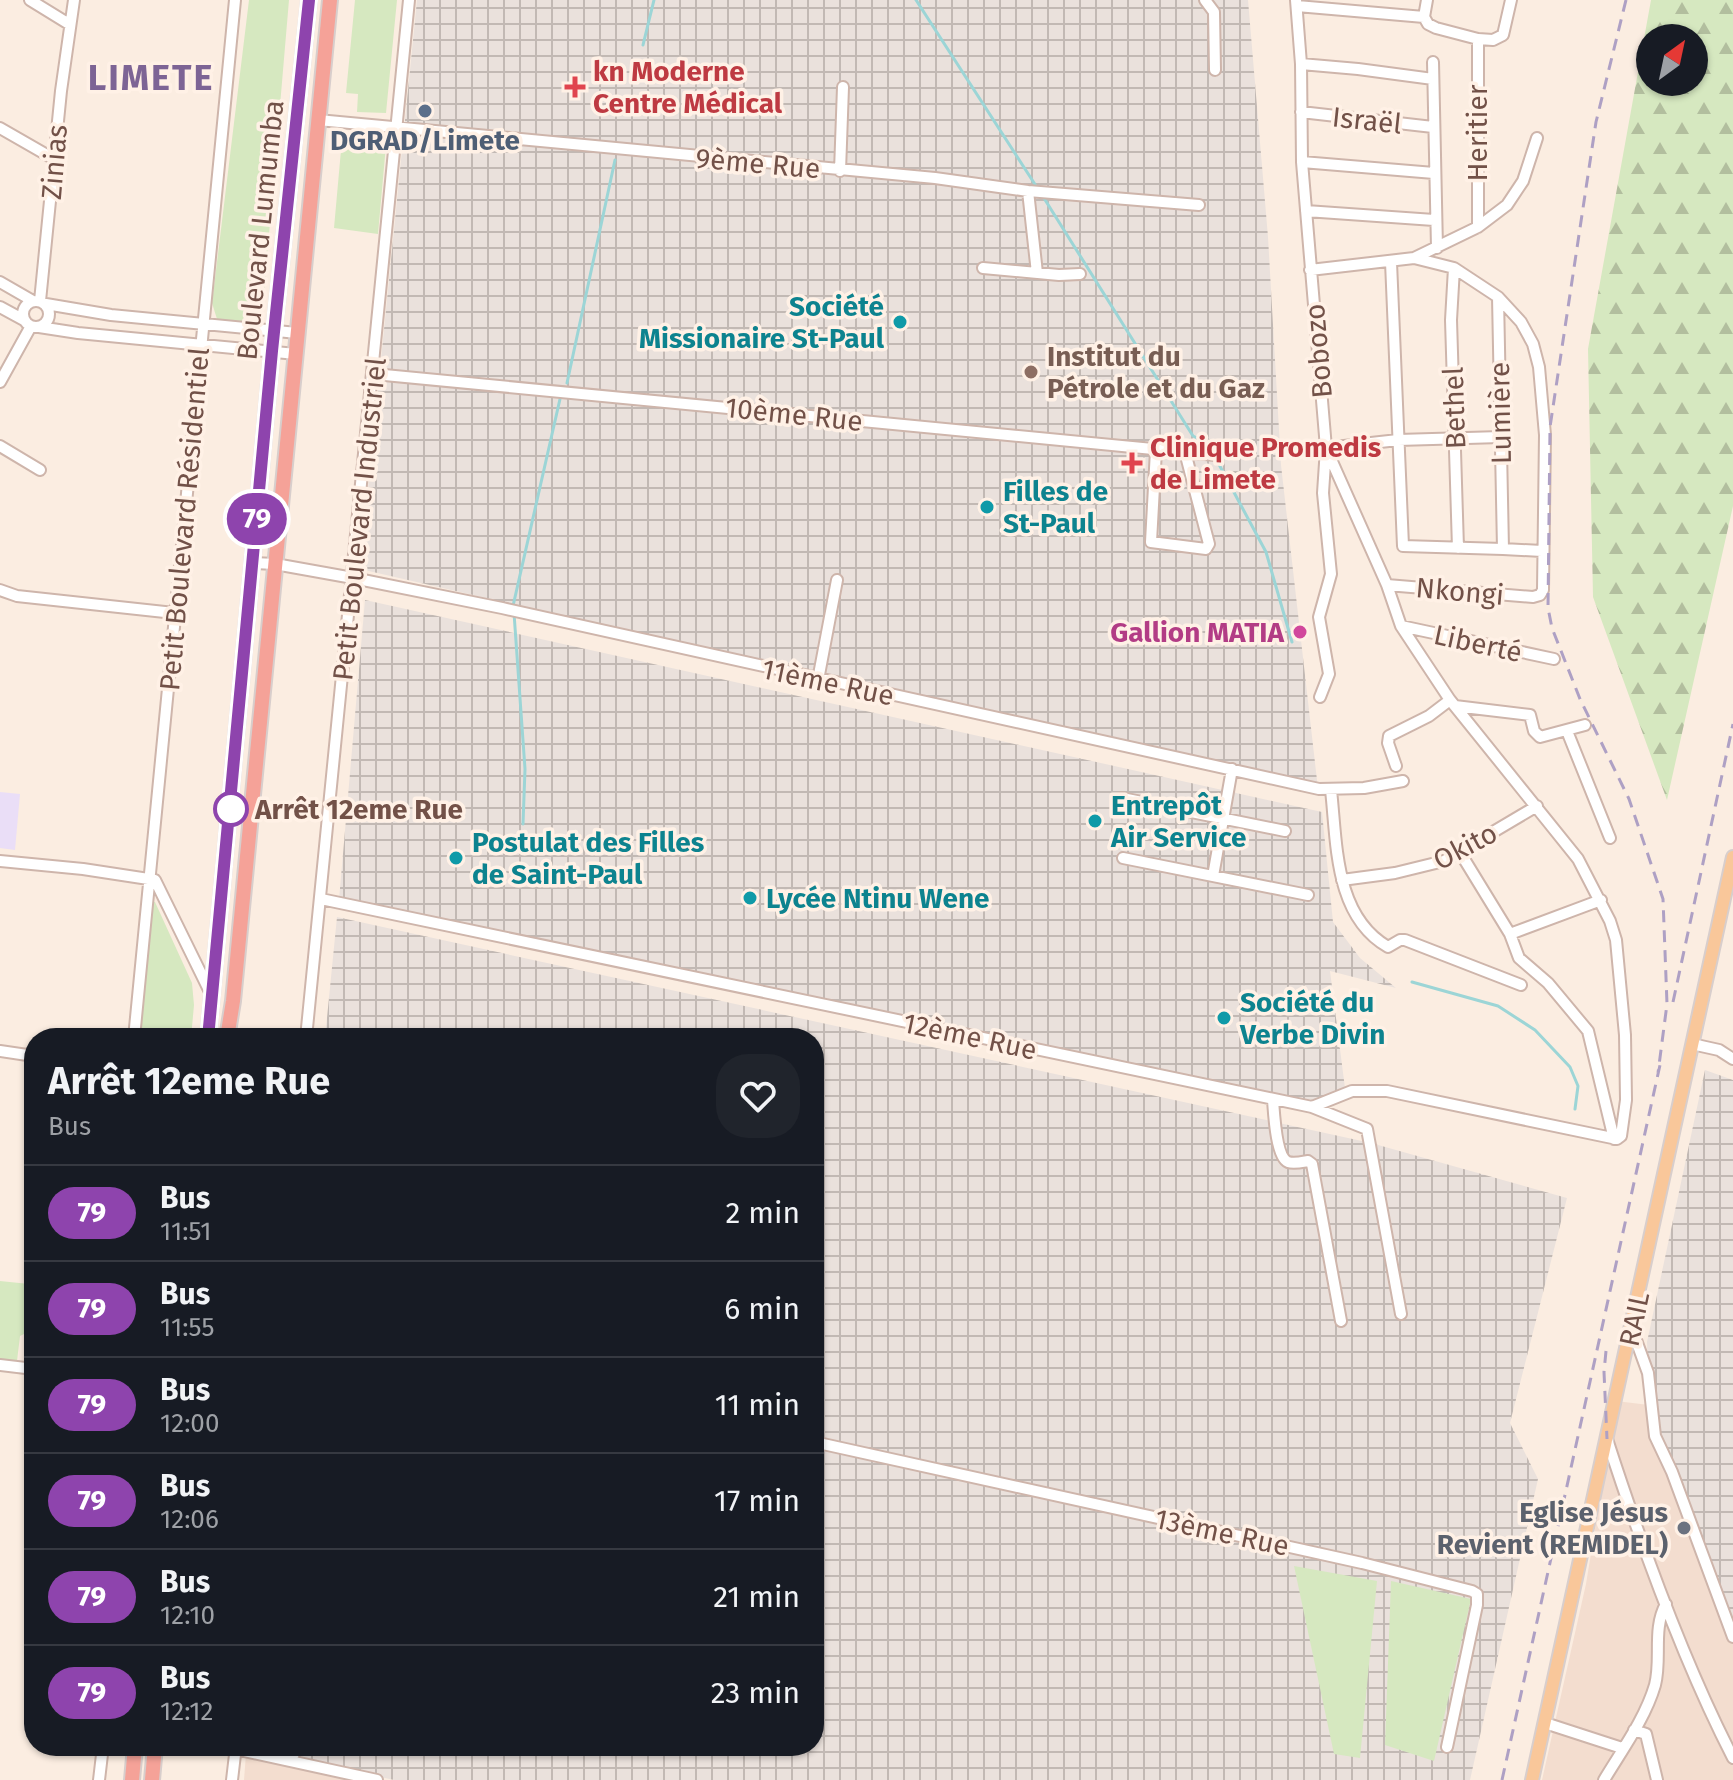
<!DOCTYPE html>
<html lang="fr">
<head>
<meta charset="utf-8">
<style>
  body { margin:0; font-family:"Fira Sans",sans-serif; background:#20242c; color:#f1f3f6; height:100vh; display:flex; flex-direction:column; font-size:30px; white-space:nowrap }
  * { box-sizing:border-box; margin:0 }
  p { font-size:26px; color:#9ea1a6 }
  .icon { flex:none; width:44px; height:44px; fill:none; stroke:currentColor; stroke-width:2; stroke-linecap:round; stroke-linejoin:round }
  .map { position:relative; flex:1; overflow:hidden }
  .details { position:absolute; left:24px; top:1028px; width:800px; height:728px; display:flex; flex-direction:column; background:#171b24; border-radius:32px; box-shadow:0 2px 6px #0004 }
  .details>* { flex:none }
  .badge { padding:0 16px; border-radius:26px; font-size:28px; line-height:52px }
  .needle { width:52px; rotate:33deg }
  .buttons { position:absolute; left:1636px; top:24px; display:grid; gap:16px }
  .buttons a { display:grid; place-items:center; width:72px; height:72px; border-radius:50%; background:#171b24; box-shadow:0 2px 6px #0004; font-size:40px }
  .map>.badge { position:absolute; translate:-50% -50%; box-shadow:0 0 0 4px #fff }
  .round { display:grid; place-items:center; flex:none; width:84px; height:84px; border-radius:32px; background:#20242c }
  .head { display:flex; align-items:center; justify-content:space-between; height:136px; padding:0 24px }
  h1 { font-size:38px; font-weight:700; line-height:60px }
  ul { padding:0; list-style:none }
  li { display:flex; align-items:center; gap:24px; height:96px; padding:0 24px; border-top:2px solid #363941 }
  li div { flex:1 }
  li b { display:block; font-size:30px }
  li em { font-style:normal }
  li .badge { min-width:88px; font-weight:700; text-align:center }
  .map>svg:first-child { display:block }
  .residential { fill:#f3ddcf }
  .industrial { fill:url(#industrial-grid) }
  .education { fill:#eadef7 }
  .forest { fill:url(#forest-firs); fill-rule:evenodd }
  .green { fill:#d6e8c0 }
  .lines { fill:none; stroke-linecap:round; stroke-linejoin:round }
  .stream { stroke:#9cd5d6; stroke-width:3 }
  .minor-casing { stroke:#ceb5ab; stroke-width:14 }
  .major-casing { stroke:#d8cecc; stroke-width:16 }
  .highway-casing { stroke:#d8cecc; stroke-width:18 }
  .minor { stroke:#fff; stroke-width:10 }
  .major { stroke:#f9c79a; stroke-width:12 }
  .highway { stroke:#f5a298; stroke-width:14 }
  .rail { stroke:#aea0c4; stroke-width:3; stroke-dasharray:12 8; stroke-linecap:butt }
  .line-casing { stroke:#fff; stroke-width:18 }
  .line { stroke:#8e44ad; stroke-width:12 }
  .health-dot { fill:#e0444e; stroke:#fff1e6; stroke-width:3 }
  .service-dot { fill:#5c6f8a; stroke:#fff1e6; stroke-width:3 }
  .culture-dot { fill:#0f9aa8; stroke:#fff1e6; stroke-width:3 }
  .education-dot { fill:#8d6e63; stroke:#fff1e6; stroke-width:3 }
  .hotel-dot { fill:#d1479c; stroke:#fff1e6; stroke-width:3 }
  .stop-dot { fill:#fff; stroke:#8e44ad; stroke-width:4 }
  .worship-dot { fill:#6b7280; stroke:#fff1e6; stroke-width:3 }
  .labels { text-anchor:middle; stroke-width:7; stroke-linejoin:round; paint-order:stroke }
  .health-label { font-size:28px; font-weight:bold; fill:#be3a42; stroke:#fff1e6; text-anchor:start }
  .street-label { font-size:28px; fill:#725148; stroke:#fff1e6 }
  .service-label { font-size:28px; font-weight:bold; fill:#4e5e75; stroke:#fff1e6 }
  .culture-label { font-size:28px; font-weight:bold; fill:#0d838f; stroke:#fff1e6; text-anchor:start }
  .education-label { font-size:28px; font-weight:bold; fill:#785e54; stroke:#fff1e6; text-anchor:start }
  .hotel-label { font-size:28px; font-weight:bold; fill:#b23c85; stroke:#fff1e6; text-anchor:end }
  .stop-label { font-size:28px; font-weight:bold; fill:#725148; stroke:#fff1e6; text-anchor:start }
  .worship-label { font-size:28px; font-weight:bold; fill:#5b616d; stroke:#fff1e6; text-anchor:end }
  .district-label { font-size:36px; font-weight:bold; letter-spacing:2px; fill:#7d6495; stroke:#fff1e6 }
</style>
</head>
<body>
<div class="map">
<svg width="1733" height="1780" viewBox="0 0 1733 1780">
  <defs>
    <pattern id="industrial-grid" width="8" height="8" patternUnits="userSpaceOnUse" patternTransform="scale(2)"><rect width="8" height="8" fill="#eae1dc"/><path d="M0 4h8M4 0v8" fill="none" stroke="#c2b9b4"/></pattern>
    <pattern id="forest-firs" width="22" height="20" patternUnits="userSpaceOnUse" patternTransform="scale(2)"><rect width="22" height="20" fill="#d6e8c0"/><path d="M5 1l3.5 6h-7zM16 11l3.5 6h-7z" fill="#b2be9e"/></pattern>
  </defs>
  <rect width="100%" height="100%" fill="#fbede1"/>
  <!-- residential -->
  <path class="residential" d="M1616,1401L1649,1405L1733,1626V1780H1542L1586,1584Z
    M246,1754L360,1780H244Z"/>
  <!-- industrial -->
  <path class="industrial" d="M417,0H1248L1268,237L1281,465L1318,789L360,569Z
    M365,600L1322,812L1333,922L1360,958L1396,988L1330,971L1346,1096L1315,1103L339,900Z
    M337,917L1371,1143L1567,1198L1510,1423L1538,1479L1470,1780H394L247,1747L814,1746V1038H325Z
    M1705,1070L1733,1080V1626L1649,1405L1647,1342Z"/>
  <!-- education -->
  <path class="education" d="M0,792L20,794L15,850L0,848Z"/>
  <!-- forest -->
  <path class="forest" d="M1651,0H1733V506L1667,800L1593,597L1588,349ZM1650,38H1694V82H1650Z"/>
  <!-- green -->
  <path class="green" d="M249,0H289L262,317L252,323L217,319L212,303Z
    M355,0H397L386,113L357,112L358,94L346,93Z
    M342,139L386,145L378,234L334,228Z
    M149,901L155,902L192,983L194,1005L191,1038H138Z
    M0,1281L29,1284L26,1333L20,1336L17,1361L0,1359Z
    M1294,1566L1377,1581L1360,1758L1334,1754Z
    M1391,1581L1471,1599L1434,1761L1385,1745Z"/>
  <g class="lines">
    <!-- stream -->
    <path class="stream" d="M916,0L1038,189
      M643,45L654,0
      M1042,195L1193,436L1207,443L1211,450
      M567,383L615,160
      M1215,457L1266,552L1292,642
      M513,606L560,399
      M514,613L525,769L523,824
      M1412,982L1498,1006L1535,1030L1570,1067L1578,1086L1575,1109"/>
    <!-- minor casing -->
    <g class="minor-casing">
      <path id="minor" d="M30,0L69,24
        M1205,0L1214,12L1215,70
        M1296,0L1301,64L1302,162L1326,448L1323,493L1331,574L1319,617L1329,674L1320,697
        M1297,6L1424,17L1428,24L1436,28L1478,39L1493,40L1503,35L1511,0
        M1424,17L1427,0
        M1433,62L1437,248
        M1301,64L1358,69L1433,79
        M1301,112L1433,127
        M318,120L935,178L1028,191L1199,205
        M0,128L54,159
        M1302,162L1434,173
        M840,171L843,87
        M1028,191L1037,273
        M1306,211L1434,220
        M1478,227V39
        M1391,262L1403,546L1503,549
        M983,268L1059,275L1080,274
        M1454,268L1451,320L1458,548
        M1310,270L1414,258L1478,227L1507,205L1523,181L1537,138
        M0,282L33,301
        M1498,297L1503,549L1542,551
        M23 314a13 13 0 1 1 26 0a13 13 0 1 1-26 0Z
        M40,301L61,91L74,0
        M46,304L111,315L297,333
        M0,307L24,320
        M39,327L78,333L296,354
        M374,374L1215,455
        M0,382L31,326
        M0,446L40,470
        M1326,448L1398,440L1501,437
        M1156,450L1151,542L1206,549L1209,544L1185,452
        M253,563L275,564L353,578L502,608L1319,789L1364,788L1403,781
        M1387,585L1533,597L1540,595L1543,590L1545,435L1539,367L1533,344L1521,322L1498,297L1454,268L1414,258
        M0,590L17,596L174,613
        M1401,626L1554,659
        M818,680L837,580
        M1455,706L1530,715L1534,731L1540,737L1585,725
        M1567,731L1610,838
        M1396,766L1388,743L1389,736L1429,716L1450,700
        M1331,790C1337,843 1334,916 1388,947L1400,940H1405L1521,985
        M1122,798L1285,831
        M1461,854L1510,934L1519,958L1548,983L1588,1031L1614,1139
        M1123,858L1308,895
        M0,861L83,869L155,880L212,996
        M1213,876L1232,769
        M1342,880L1395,873L1444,861L1537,806
        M321,899L1312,1107L1367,1129L1401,1314
        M1510,934L1601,900
        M134,1038L235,0
        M306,1038L409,0
        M1692,1044L1719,1050L1733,1059
        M0,1051L34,1056
        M1273,1100C1274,1113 1276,1157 1288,1162C1294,1164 1302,1162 1308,1161L1312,1164L1341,1321
        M1312,1107L1352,1091H1387L1617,1139L1621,1136L1626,1100L1625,1035L1616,940L1610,921L1578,859L1450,700L1401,626L1387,585L1326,448
        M1632,1329L1648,1373L1655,1436L1672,1472L1733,1637
        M0,1365L34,1369
        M1607,1439C1641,1544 1682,1659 1733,1758
        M814,1442L1362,1563L1472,1591L1477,1594V1605L1447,1747
        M1545,1723L1622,1748
        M1634,1730L1646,1734L1657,1780
        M206,1746L235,1749L377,1780
        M290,1760L299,1746
        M99,1780L103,1746
        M232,1780L236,1746
        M1604,1780C1622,1750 1645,1719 1655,1685C1662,1658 1652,1629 1666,1604"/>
    </g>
    <!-- major casing -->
    <g class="major-casing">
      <path id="major" d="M1532,1780L1733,857"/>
    </g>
    <!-- highway casing -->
    <g class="highway-casing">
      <path id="highway" d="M208,1038L272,351L309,0
        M227,1038L233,1001L330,0
        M132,1780L135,1746
        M152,1780L155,1746"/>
    </g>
    <!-- minor -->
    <use href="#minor" class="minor"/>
    <!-- major -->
    <use href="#major" class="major"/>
    <!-- highway -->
    <use href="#highway" class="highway"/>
    <!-- rail -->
    <path class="rail" d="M1626,0L1596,122L1550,427L1548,608L1552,628L1580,699L1629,799L1663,899L1667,1004L1658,1073
      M1673,1002L1733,724
      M1606,1351L1604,1372L1607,1439
      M1502,1780L1660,1065"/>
  </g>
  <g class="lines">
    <!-- line casing -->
    <g class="line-casing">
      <path id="line" d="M208,1038L272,351L309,0"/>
    </g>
    <!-- line -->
    <use href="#line" class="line"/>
  </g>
  <!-- markers -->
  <g class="health-dot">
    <path d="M571 75h8v8h8v8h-8v8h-8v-8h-8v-8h8z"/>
    <path d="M1128 451h8v8h8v8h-8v8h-8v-8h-8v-8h8z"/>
  </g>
  <circle class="service-dot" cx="425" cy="111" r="8"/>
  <g class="culture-dot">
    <circle cx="900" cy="322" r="8"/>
    <circle cx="987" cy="507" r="8"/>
    <circle cx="1095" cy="821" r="8"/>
    <circle cx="456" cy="858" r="8"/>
    <circle cx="750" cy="898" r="8"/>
    <circle cx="1224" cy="1018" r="8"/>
  </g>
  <circle class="education-dot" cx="1031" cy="372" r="8"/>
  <circle class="hotel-dot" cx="1300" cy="632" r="8"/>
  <circle class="stop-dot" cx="231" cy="809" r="16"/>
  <circle class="worship-dot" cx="1684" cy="1528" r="8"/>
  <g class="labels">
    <!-- health labels -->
    <g class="health-label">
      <text x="593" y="81">kn Moderne<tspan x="593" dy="32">Centre Médical</tspan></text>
      <text x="1150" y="457">Clinique Promedis<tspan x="1150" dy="32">de Limete</tspan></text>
    </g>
    <!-- street labels -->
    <g class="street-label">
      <text transform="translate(1367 120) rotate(6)" y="10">Israël</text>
      <text transform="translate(1477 133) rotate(-90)" y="10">Heritier</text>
      <text transform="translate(54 162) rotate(-85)" y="10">Zinias</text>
      <text transform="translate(758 163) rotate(5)" y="10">9ème Rue</text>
      <text transform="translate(260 230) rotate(-84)" y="10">Boulevard Lumumba</text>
      <text transform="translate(1318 351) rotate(-95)" y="10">Bobozo</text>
      <text transform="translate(1454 408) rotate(-92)" y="10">Bethel</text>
      <text transform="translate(1500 413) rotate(-91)" y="10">Lumière</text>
      <text transform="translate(794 414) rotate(6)" y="10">10ème Rue</text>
      <text transform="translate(184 519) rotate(-85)" y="10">Petit Boulevard Résidentiel</text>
      <text transform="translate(359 519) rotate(-84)" y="10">Petit Boulevard Industriel</text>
      <text transform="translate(1460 591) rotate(5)" y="10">Nkongi</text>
      <text transform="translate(1478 643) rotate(12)" y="10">Liberté</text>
      <text transform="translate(828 682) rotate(12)" y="10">11ème Rue</text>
      <text transform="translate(1465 846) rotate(-28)" y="10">Okito</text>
      <text transform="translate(970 1036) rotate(12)" y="10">12ème Rue</text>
      <text transform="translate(1634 1319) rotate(-78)" y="10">RAIL</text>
      <text transform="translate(1222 1532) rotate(12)" y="10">13ème Rue</text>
    </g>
    <!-- service labels -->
    <g class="service-label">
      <text x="425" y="150">DGRAD/Limete</text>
    </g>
    <!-- culture labels -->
    <g class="culture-label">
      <text x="884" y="316" text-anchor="end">Société<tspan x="884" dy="32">Missionaire St-Paul</tspan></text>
      <text x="1003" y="501">Filles de<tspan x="1003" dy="32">St-Paul</tspan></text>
      <text x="1111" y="815">Entrepôt<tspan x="1111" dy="32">Air Service</tspan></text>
      <text x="472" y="852">Postulat des Filles<tspan x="472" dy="32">de Saint-Paul</tspan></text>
      <text x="766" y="908">Lycée Ntinu Wene</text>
      <text x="1240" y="1012">Société du<tspan x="1240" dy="32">Verbe Divin</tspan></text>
    </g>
    <!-- education labels -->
    <g class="education-label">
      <text x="1047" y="366">Institut du<tspan x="1047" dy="32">Pétrole et du Gaz</tspan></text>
    </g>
    <!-- hotel labels -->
    <g class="hotel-label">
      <text x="1284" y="642">Gallion MATIA</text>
    </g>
    <!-- stop labels -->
    <g class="stop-label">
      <text x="255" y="819">Arrêt 12eme Rue</text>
    </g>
    <!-- worship labels -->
    <g class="worship-label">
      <text x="1668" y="1522">Eglise Jésus<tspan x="1668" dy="32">Revient (REMIDEL)</tspan></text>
    </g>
    <!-- district labels -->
    <g class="district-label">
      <text x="151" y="90">LIMETE</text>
    </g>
  </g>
</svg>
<div class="buttons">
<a><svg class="needle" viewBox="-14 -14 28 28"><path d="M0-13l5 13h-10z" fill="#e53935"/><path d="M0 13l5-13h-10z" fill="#9ea1a6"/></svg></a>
</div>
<b class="badge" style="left:257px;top:519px;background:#8e44ad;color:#fff">79</b>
<section class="details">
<div class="head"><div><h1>Arrêt 12eme Rue</h1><p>Bus</p></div><a class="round"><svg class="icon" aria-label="heart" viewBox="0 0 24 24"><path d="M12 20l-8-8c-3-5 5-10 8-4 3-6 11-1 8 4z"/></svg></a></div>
<ul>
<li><span class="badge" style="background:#8e44ad;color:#fff">79</span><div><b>Bus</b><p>11:51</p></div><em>2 min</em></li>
<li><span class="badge" style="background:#8e44ad;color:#fff">79</span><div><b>Bus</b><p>11:55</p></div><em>6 min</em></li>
<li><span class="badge" style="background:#8e44ad;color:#fff">79</span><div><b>Bus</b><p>12:00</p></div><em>11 min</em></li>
<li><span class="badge" style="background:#8e44ad;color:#fff">79</span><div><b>Bus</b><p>12:06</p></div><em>17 min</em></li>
<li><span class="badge" style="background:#8e44ad;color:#fff">79</span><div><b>Bus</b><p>12:10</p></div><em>21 min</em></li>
<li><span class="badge" style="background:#8e44ad;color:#fff">79</span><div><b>Bus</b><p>12:12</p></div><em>23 min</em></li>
</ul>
</section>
</div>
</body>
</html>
